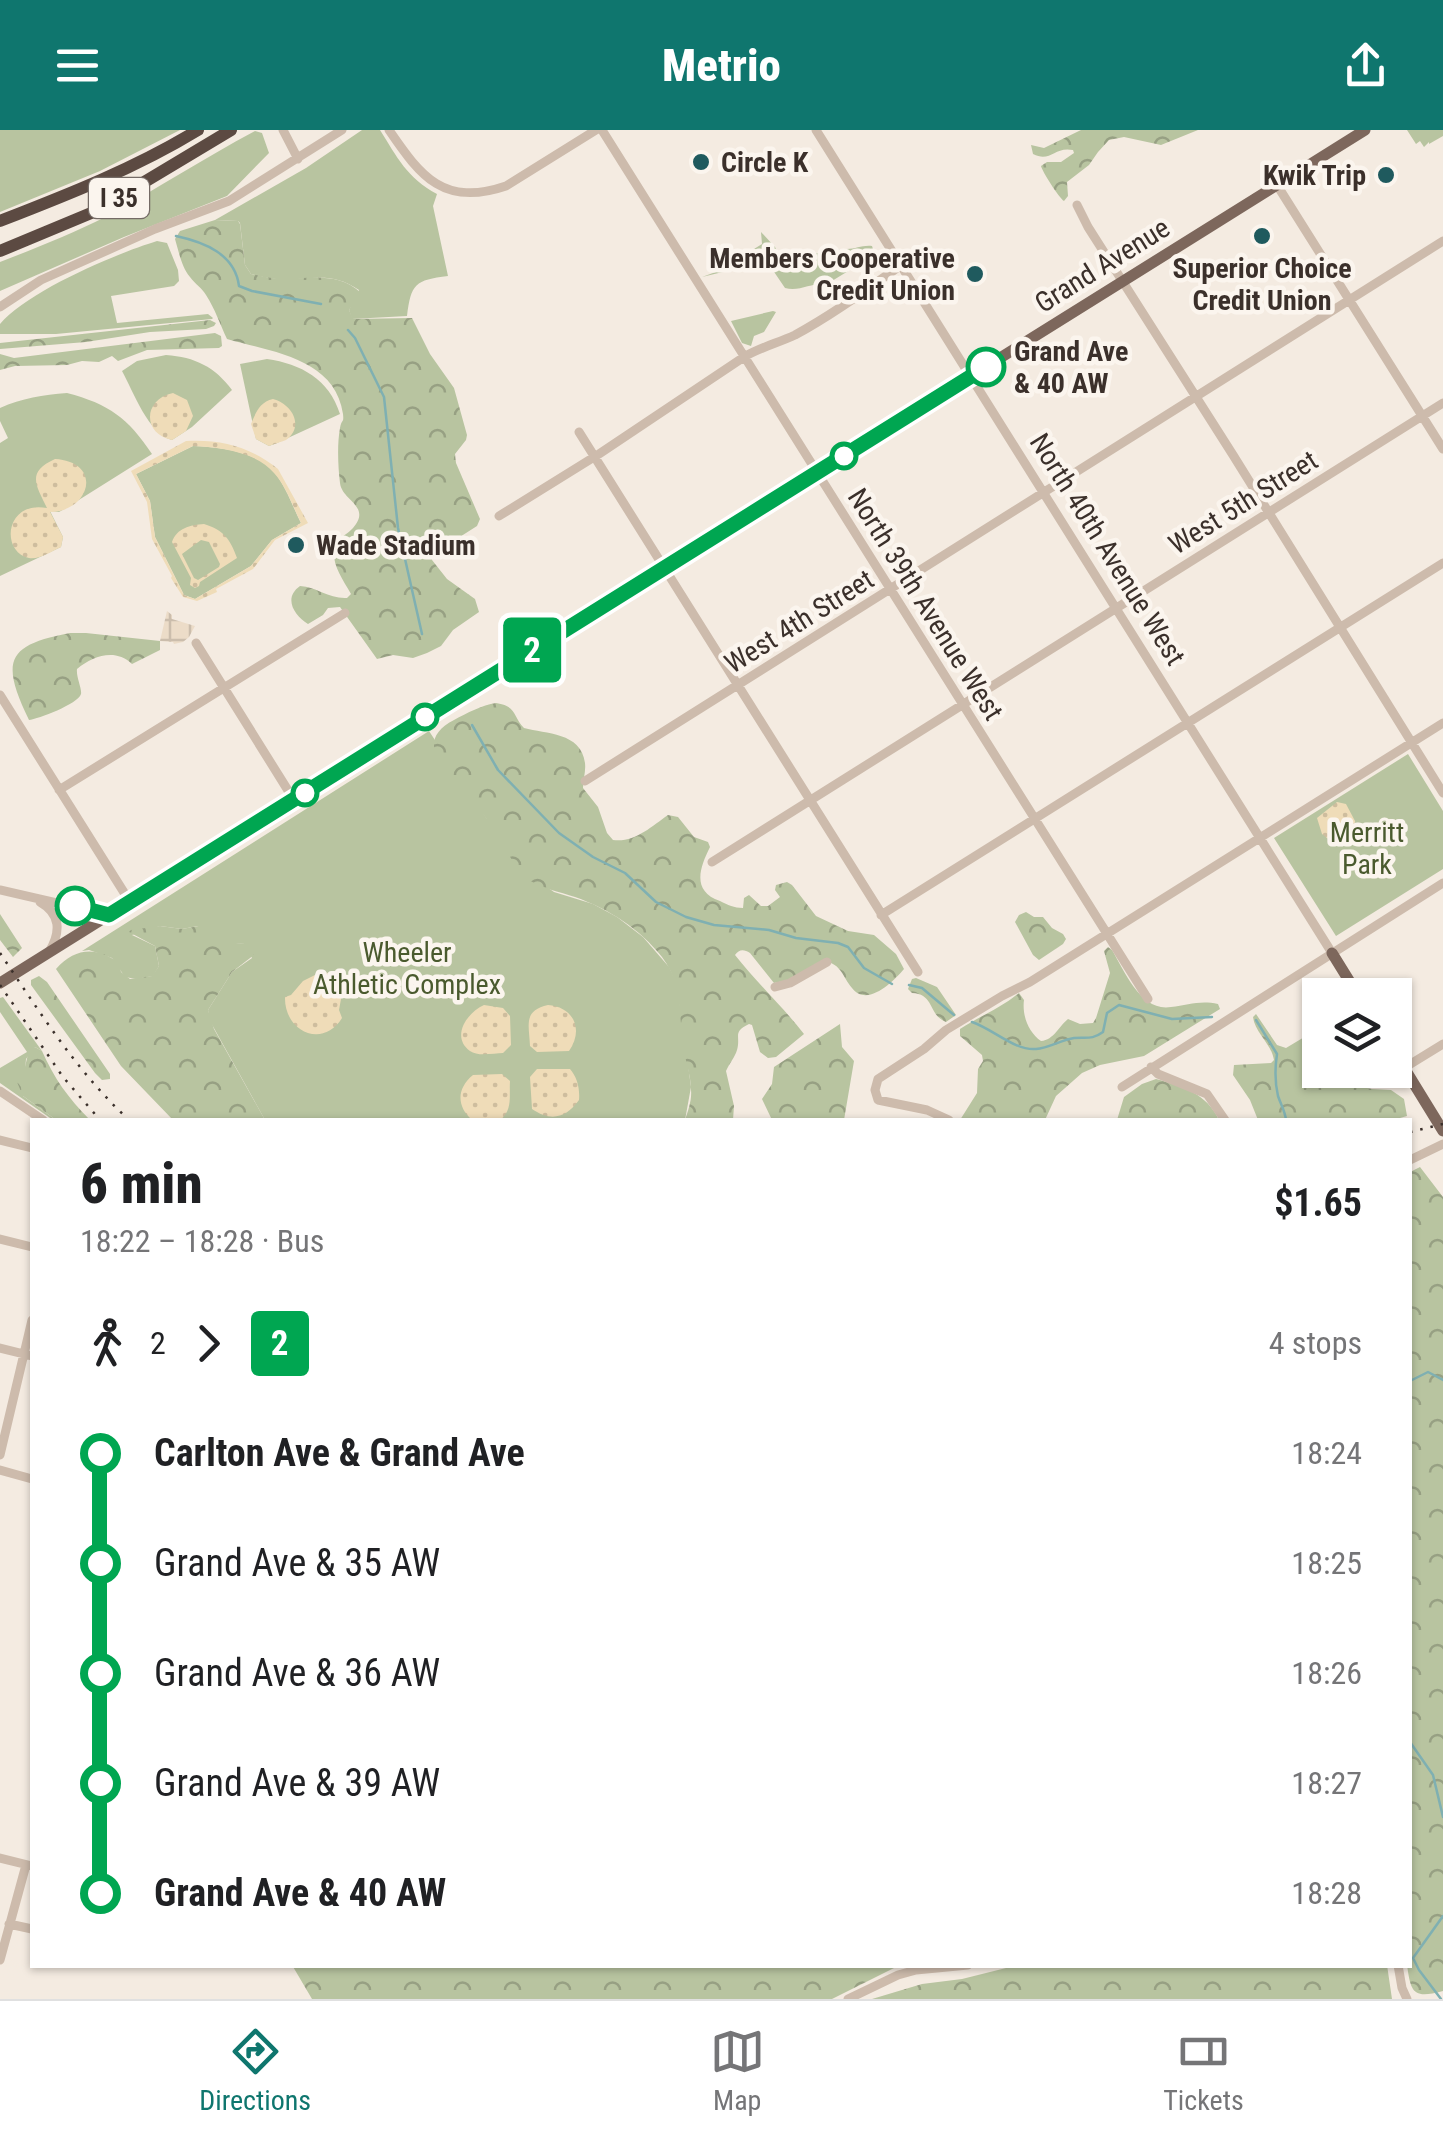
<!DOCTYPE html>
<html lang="en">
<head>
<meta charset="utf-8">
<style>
  body { margin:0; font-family:"Roboto Condensed",sans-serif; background:#f6f6f6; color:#202124; height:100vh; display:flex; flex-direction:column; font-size:38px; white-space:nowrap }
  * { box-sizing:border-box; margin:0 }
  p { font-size:32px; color:#757577 }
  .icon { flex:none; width:55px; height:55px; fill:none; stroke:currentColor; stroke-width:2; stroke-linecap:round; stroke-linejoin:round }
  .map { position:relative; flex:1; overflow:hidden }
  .drawer { position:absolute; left:30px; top:988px; width:1382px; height:850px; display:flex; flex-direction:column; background:#fff; border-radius:0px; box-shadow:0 2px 8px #0004 }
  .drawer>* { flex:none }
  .badge { padding:0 20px; border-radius:8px; font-size:35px; line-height:65px }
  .fabs { position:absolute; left:1302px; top:848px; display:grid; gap:20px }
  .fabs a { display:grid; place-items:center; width:110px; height:110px; border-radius:0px; background:#fff; box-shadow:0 2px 8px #0004; font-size:50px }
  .map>.badge { position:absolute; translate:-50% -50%; box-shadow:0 0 0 5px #fff }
  .legs { display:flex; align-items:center; gap:15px; height:110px; padding:0 50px; font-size:32px }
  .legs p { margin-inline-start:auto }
  .overview { display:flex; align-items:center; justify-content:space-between; height:170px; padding:0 50px }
  h1 { font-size:55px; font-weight:800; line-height:75px }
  ul { padding:0 50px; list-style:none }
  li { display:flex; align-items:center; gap:35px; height:110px; font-size:38px }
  li i { display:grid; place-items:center; width:15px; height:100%; margin:0 12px; background:currentColor }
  li i::after { content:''; width:25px; height:25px; margin:-12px; border:8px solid; border-radius:50%; background:#fff }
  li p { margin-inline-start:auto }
  li:first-child i { background:linear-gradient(#0000 50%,currentColor 0) }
  li:last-child i { background:linear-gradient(currentColor 50%,#0000 0) }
  header { display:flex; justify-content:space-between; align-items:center; height:130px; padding:0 50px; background:#0f766e; color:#fff; font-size:45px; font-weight:800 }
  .tabs { display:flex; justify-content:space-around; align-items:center; height:140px; border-top:2px solid #e0e0e0; background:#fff; font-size:28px; color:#757577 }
  .tabs a { display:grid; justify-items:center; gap:5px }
  .tabs .on { color:#0f766e }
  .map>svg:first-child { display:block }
  .green { fill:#b8c4a0 }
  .forest { fill:url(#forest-crowns) }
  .sand { fill:url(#sand-dots); fill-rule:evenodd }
  .plaza { fill:url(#plaza-grid) }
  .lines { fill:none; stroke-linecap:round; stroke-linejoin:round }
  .stream { stroke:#7fb0b2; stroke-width:2.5 }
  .minor { stroke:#cdbbac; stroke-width:9 }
  .major { stroke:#7d675c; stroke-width:11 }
  .highway { stroke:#5c4a42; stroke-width:12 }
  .rail { stroke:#3b302b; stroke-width:2.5; stroke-dasharray:2.5 8; stroke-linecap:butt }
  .line-1-casing { stroke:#fff; stroke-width:22 }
  .line-1 { stroke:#00a651; stroke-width:15 }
  .poi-dot { fill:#1f5a5e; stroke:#fbf5ee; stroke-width:4 }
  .stop-1-dot { fill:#fff; stroke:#00a651; stroke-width:5 }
  .labels { text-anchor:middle; stroke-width:9; stroke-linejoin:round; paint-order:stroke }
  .shield { fill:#fbf5ee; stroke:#756b66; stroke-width:2.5 }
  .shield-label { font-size:25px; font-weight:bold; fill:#3b302b }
  .poi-label { font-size:28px; font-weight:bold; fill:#3b302b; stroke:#fbf5ee; text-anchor:start }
  .street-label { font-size:28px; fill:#3b302b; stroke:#fbf5ee }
  .stop-label { font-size:28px; font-weight:bold; fill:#3b302b; stroke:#fbf5ee; text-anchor:start }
  .park-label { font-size:28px; fill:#4a5a2e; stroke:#fbf5ee }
</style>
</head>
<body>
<header><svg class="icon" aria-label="menu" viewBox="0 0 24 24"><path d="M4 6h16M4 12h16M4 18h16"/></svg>Metrio<svg class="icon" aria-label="share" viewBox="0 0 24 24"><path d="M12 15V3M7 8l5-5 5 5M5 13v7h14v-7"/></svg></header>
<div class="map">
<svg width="1443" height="1869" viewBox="0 0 1443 1869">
  <defs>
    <pattern id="forest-crowns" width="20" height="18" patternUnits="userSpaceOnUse" patternTransform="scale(2.5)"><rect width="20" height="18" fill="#b8c4a0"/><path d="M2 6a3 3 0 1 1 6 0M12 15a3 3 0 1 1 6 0" fill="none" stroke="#97a083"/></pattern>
    <pattern id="sand-dots" width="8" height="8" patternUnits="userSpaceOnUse" patternTransform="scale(2.5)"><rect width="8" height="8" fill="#efdcb8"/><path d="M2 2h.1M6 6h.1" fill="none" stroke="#cebd9e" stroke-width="1.8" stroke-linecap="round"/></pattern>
    <pattern id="plaza-grid" width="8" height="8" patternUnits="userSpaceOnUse" patternTransform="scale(2.5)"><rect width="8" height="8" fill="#ecdcc8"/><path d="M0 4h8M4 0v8" fill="none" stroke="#cbbdac"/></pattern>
  </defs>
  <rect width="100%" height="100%" fill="#f4ebe1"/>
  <!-- green -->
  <path class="green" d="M0,0H180L100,41L0,82Z
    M362,0H380C397,27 407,48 437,64L433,76L448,146C415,150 411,154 407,186L352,189L349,180L359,160C329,139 307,152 276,149C267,148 259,146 251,144L245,135L240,93L238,91L215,90L306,38Z
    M1407,0H1443V6L1429,14V12L1424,17L1420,11L1416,14Z
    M255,1L262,3L269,23L227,66L124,107L0,161V132C36,118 72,104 107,86C157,59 204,28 255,1Z
    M761,102L775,117L782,131C804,129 825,118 847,119C856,119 862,115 872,116L874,122L863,132L827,154C812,152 800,162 785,158L768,133L764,132L702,147L743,132L746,124L762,114Z
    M157,111L167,113L178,140L179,151L174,156L111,166L117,193L208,184L213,188L212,189L56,204H0V194C28,161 115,124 157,111Z
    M773,181L776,182L764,202L754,206L751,216L742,213L731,191Z
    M166,225C195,227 215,237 232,260L192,297L172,310C149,305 133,261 122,241L137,231Z
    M267,229C301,234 329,249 340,284L277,313L269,316L256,309L240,234Z
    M67,263C109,274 128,288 152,324L66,378L59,382L50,381L63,407L61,417L0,446V313L8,308L0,291V278C22,268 43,265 67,263Z
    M193,316C219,317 257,321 275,343C286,357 293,377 301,393L272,410L251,436L195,469L184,465L155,407L150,371L136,344Z
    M429,601L487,689L537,750L554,762L593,774L617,787L643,807L669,837L677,854L691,957L685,990H265L210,891L208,880L232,842L252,828L244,813L228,815L198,796L182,799L160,796L132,805L155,816L159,836L153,846L136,849L125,847L112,828L89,820L82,821Z
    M1408,624L1443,681V739L1336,806L1274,708Z
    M3,867L42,921L35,917L26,929L23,966L56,990H53L0,953V938L27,922L0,882V868Z"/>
  <!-- forest -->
  <path class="forest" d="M1081,0H1198L1161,15L1124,7L1109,10L1098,22L1089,35L1067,52L1068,66L1064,71C1059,68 1042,41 1041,36L1047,32H1061L1074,23L1073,20C1054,16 1051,33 1033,24L1031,15L1044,18Z
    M215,90L238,91L240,94L245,135L251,144C261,146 272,149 283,149C310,148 340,142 361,163L349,180L353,189L412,188L430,224L454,258L467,305L466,310L455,324L456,333L480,389L477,396L433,424L432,430L447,449L475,469L479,482L453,500L441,516L427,523L413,528L393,525L377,529L340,477L328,478L323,485L308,494C294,485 283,468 300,456C317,457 329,469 347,468L351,464C341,446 330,433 335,412C340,407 348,404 353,398C372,376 342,371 340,353C338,337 337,314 340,298C342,288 344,294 343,284C335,228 271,222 227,209C220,194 215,179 206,165C202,158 195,154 190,147C181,136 179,122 175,109L180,101Z
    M210,190L216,193L214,196L206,199L150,202L86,212L0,219V213Z
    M215,203L221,206L222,216L219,218L147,220L118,231L112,226L99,232L82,231L67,235L15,236L0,240V224L14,228Z
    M70,503H86L160,511V520L132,534C115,518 93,526 77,539C76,547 82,558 81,564C78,574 38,589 29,590C0,530 7,515 70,503Z
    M496,573C517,576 513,587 524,598C546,604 581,602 585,633C586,642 583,649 583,658L598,677L607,703L613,710C634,713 651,697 668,685L678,687L694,707L708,712L710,717C699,739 692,761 720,771C728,775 734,778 743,778L744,768L749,765L761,776H768L780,767L775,760L776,755L787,752L792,755L816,786L848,801L874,805L896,824L904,839C894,851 867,878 852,858C842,846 842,835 825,831L794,849L774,853L750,823C744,819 739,819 735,825C757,853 784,878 804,904L776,927L768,928L760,922L752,895L749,894C732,902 741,906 737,920C735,927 729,934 726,941L734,976L733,990H685C688,981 692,970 691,960C691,945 685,930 683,915C679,885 682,853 662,827C640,799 609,779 575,767C560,762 540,758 526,748C515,738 494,699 483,684C463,656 403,616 454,590C467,583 482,575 496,573Z
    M1026,782L1034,787H1043L1052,798L1063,804L1066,809L1063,814L1039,830L1033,825L1015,792L1019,785Z
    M0,784L22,818L13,827L0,810Z
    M204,795L217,802L228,814L245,813L254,825L232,842L208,880L214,899L265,990H173L121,936L56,839C75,818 96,816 119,833L121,842L130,849L152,846L159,836L155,816L129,802L131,800L160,796L182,799Z
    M1108,817L1112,820C1125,842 1141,882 1171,877C1188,875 1200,870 1218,874L1220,879L1144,926L1100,935L1082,943L1056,966L1045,990H960L977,963L978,939L983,931L982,925L960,906V899C980,886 1001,878 1019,863L1024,870C1022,885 1028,902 1041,911C1054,910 1059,896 1068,889L1080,894L1093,893L1096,888L1110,843L1104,821Z
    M39,846L47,852L110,944V949L102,950L95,943L31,855V850Z
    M916,848L937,857L956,885L946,892C928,885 935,864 912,863L908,859L912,849Z
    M1256,884L1277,915L1286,918L1306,906L1313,908L1320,921V940H1333L1338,952L1372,959L1391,960L1404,969L1407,986L1393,990H1258L1250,970L1233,945L1234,935L1271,933L1274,930C1271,913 1255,903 1253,887Z
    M840,894L842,917L854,931L844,990H772L762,969L772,954L774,937Z
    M35,917L42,921C54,948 68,968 90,990H56L23,966L17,952L24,941L29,920Z
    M1156,949C1183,956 1207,964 1219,990H1117L1124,967L1142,954Z
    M1420,1037L1443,1067V1861C1413,1869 1411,1863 1407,1835H1410V1042Z
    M292,1835H906L894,1838L832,1869H312Z
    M1018,1835H1387L1392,1869H872L922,1854L962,1849Z"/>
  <!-- sand -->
  <path class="sand" d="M173,263L187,270L193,286L186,301L172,310C142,304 143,269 173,263Z
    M273,269C292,274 305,296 286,310C284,311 271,315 269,316L256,309L251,294C256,282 260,272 273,269Z
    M186,311C221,309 251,317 278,339L308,393L275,410L253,439L216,459L217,462L197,471L183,467L171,448L172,446L152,409L147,372L131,341ZM193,316C219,317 257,322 274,343C286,356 293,377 301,393L272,410L251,436L195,469L184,465L155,407L150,371L136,344Z
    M55,329C104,332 90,382 50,382L63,407L61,417C52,421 39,430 29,428C0,422 5,370 47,378C36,355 26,342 55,329Z
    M204,394C224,400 230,409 237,428L200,452L199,456L195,458L190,455L191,448L172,412C177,398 190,395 204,394ZM201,410L209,412L220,434L219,437L198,450L194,448L182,424Z
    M1337,672L1346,674L1355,691L1356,701L1348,709L1332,712L1322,704L1317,688Z
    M323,841L332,845L341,869L339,880L342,888C323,919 284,902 285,867L291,865L303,851Z
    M484,875L503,878L510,886L511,915L503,923C494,923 478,927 470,921C450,906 468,882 484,875Z
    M548,875C574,877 584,900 569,921L537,922L530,916C529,894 523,881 548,875Z
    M537,939H570C577,947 580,958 579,970C566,988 551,992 532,979L530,947Z
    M502,944L510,951C509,966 513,980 500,990H472C456,976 457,958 473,945Z"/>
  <!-- plaza -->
  <path class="plaza" d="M167,481L172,485V489L195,496L189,507L183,512L174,514L173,512L160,511Z"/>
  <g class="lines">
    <!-- stream -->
    <path class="stream" d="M176,106C204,112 235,124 239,156L252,161L321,174
      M348,200L355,208L384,267L398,398L422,504
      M472,595L498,640L559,703L593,727L625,743L656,772L686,787L714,795L769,800L796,808L838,813L848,817L864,838L892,854
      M909,855L922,858L954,885
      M1256,890L1277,924C1275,937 1275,953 1278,966C1281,975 1285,981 1286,990
      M972,892C993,899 1015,921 1036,919C1049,918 1061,910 1074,908C1087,907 1092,910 1103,902L1107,883L1119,875L1172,889L1212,887
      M1410,1251L1428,1242L1443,1250
      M1410,1612L1433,1645L1443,1687
      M1441,1869L1419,1840L1413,1828L1443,1786"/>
    <!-- minor -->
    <path class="minor" d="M283,0L298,29
      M389,0C421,47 444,77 506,56L596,0
      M602,0L1148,869
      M816,0L1332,823
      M1277,55L1443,319
      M1077,75L1088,97L1233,325L1443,663
      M0,177L41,150L155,99L229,71L342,0
      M579,302L918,842
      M499,386L599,324L744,227C761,217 778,213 795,205C832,185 867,160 901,135
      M196,513L294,670
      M0,565L130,772
      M585,651L1443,111
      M59,660L345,483
      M712,732L1443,273
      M0,760L109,785
      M40,772C61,784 61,802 49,822
      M881,785L1443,433
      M775,857L790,853L827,832
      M1151,937L1158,944L1207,964L1225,990
      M1404,938L1443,914
      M1122,957L1443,753
      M0,961L43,990
      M949,990L927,980L878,970L875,960L878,949L924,919L946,900L1002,866L1030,852L1443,593
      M0,1010L32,1018
      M1410,1030L1443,1014
      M0,1109L32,1117
      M0,1218L32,1226
      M0,1325L32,1190
      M0,1340L32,1349
      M0,1728L32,1736
      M9,1794L32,1799
      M0,1830L26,1735
      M1398,1835L1402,1858L1407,1869
      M848,1869L898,1845L916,1840L968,1835"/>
    <!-- major -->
    <path class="major" d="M1332,823L1358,865
      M0,853L1365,0
      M1395,923L1443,1001"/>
    <!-- highway -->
    <path class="highway" d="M0,91C67,65 136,38 198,0
      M0,121L96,81L231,0"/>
    <!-- rail -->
    <path class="rail" d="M0,823C39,881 77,942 129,990
      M0,855L63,947L100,990
      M1410,1002L1443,994"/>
  </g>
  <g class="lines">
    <!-- line-1 casing -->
    <g class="line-1-casing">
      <path id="line-1" d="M75,776L109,785L986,237"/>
    </g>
    <!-- line-1 -->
    <use href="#line-1" class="line-1"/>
  </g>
  <!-- markers -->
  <g class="poi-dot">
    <circle cx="701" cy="32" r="10"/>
    <circle cx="1386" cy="45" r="10"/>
    <circle cx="1262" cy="106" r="10"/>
    <circle cx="975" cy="144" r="10"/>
    <circle cx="296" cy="415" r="10"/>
  </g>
  <g class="stop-1-dot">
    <circle cx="986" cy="237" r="18"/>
    <circle cx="844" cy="326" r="12"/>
    <circle cx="425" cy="587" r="12"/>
    <circle cx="305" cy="663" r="12"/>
    <circle cx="75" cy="776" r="18"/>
  </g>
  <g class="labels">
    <!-- shield labels -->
    <rect class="shield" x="89" y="48" width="60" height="40" rx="8"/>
    <g class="shield-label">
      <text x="119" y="77">I 35</text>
    </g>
    <!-- poi labels -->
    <g class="poi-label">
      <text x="721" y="42">Circle K</text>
      <text x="1366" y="55" text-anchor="end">Kwik Trip</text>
      <text x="955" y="138" text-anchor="end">Members Cooperative<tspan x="955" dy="32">Credit Union</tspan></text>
      <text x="1262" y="148" text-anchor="middle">Superior Choice<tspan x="1262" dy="32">Credit Union</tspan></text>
      <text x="316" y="425">Wade Stadium</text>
    </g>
    <!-- street labels -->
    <g class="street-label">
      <text transform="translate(1102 135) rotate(-32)" y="10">Grand Avenue</text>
      <text transform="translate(1243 372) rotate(-32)" y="10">West 5th Street</text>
      <text transform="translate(1108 419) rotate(58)" y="10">North 40th Avenue West</text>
      <text transform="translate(926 474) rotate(58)" y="10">North 39th Avenue West</text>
      <text transform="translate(799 491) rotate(-32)" y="10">West 4th Street</text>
    </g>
    <!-- stop labels -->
    <g class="stop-label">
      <text x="1014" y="231">Grand Ave<tspan x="1014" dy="32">&amp; 40 AW</tspan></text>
    </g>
    <!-- park labels -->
    <g class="park-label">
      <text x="1367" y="712">Merritt<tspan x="1367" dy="32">Park</tspan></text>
      <text x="407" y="832">Wheeler<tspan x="407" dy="32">Athletic Complex</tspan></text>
    </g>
  </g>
</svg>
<div class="fabs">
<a><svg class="icon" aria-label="layers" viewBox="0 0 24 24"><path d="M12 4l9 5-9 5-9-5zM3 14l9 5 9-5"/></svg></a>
</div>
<b class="badge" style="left:532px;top:520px;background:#00a651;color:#fff">2</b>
<section class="drawer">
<div class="overview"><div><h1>6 min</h1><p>18:22 – 18:28 · Bus</p></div><b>$1.65</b></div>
<div class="legs"><svg class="icon" aria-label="walk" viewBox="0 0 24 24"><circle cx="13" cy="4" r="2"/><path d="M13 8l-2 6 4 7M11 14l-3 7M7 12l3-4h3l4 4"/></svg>2<svg class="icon" aria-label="forward" viewBox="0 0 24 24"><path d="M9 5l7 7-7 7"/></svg><b class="badge" style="background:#00a651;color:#fff">2</b><p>4 stops</p></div>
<ul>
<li><i style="color:#00a651"></i><b>Carlton Ave &amp; Grand Ave</b><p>18:24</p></li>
<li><i style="color:#00a651"></i><span>Grand Ave &amp; 35 AW</span><p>18:25</p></li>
<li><i style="color:#00a651"></i><span>Grand Ave &amp; 36 AW</span><p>18:26</p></li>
<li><i style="color:#00a651"></i><span>Grand Ave &amp; 39 AW</span><p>18:27</p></li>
<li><i style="color:#00a651"></i><b>Grand Ave &amp; 40 AW</b><p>18:28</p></li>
</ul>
</section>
</div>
<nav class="tabs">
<a class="on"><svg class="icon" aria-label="directions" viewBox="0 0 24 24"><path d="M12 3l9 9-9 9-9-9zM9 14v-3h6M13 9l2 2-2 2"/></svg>Directions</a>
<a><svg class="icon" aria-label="map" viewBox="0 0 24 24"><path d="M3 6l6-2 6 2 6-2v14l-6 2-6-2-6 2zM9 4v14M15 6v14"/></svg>Map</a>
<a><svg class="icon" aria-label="tickets" viewBox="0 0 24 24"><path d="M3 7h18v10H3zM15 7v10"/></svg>Tickets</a>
</nav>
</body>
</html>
